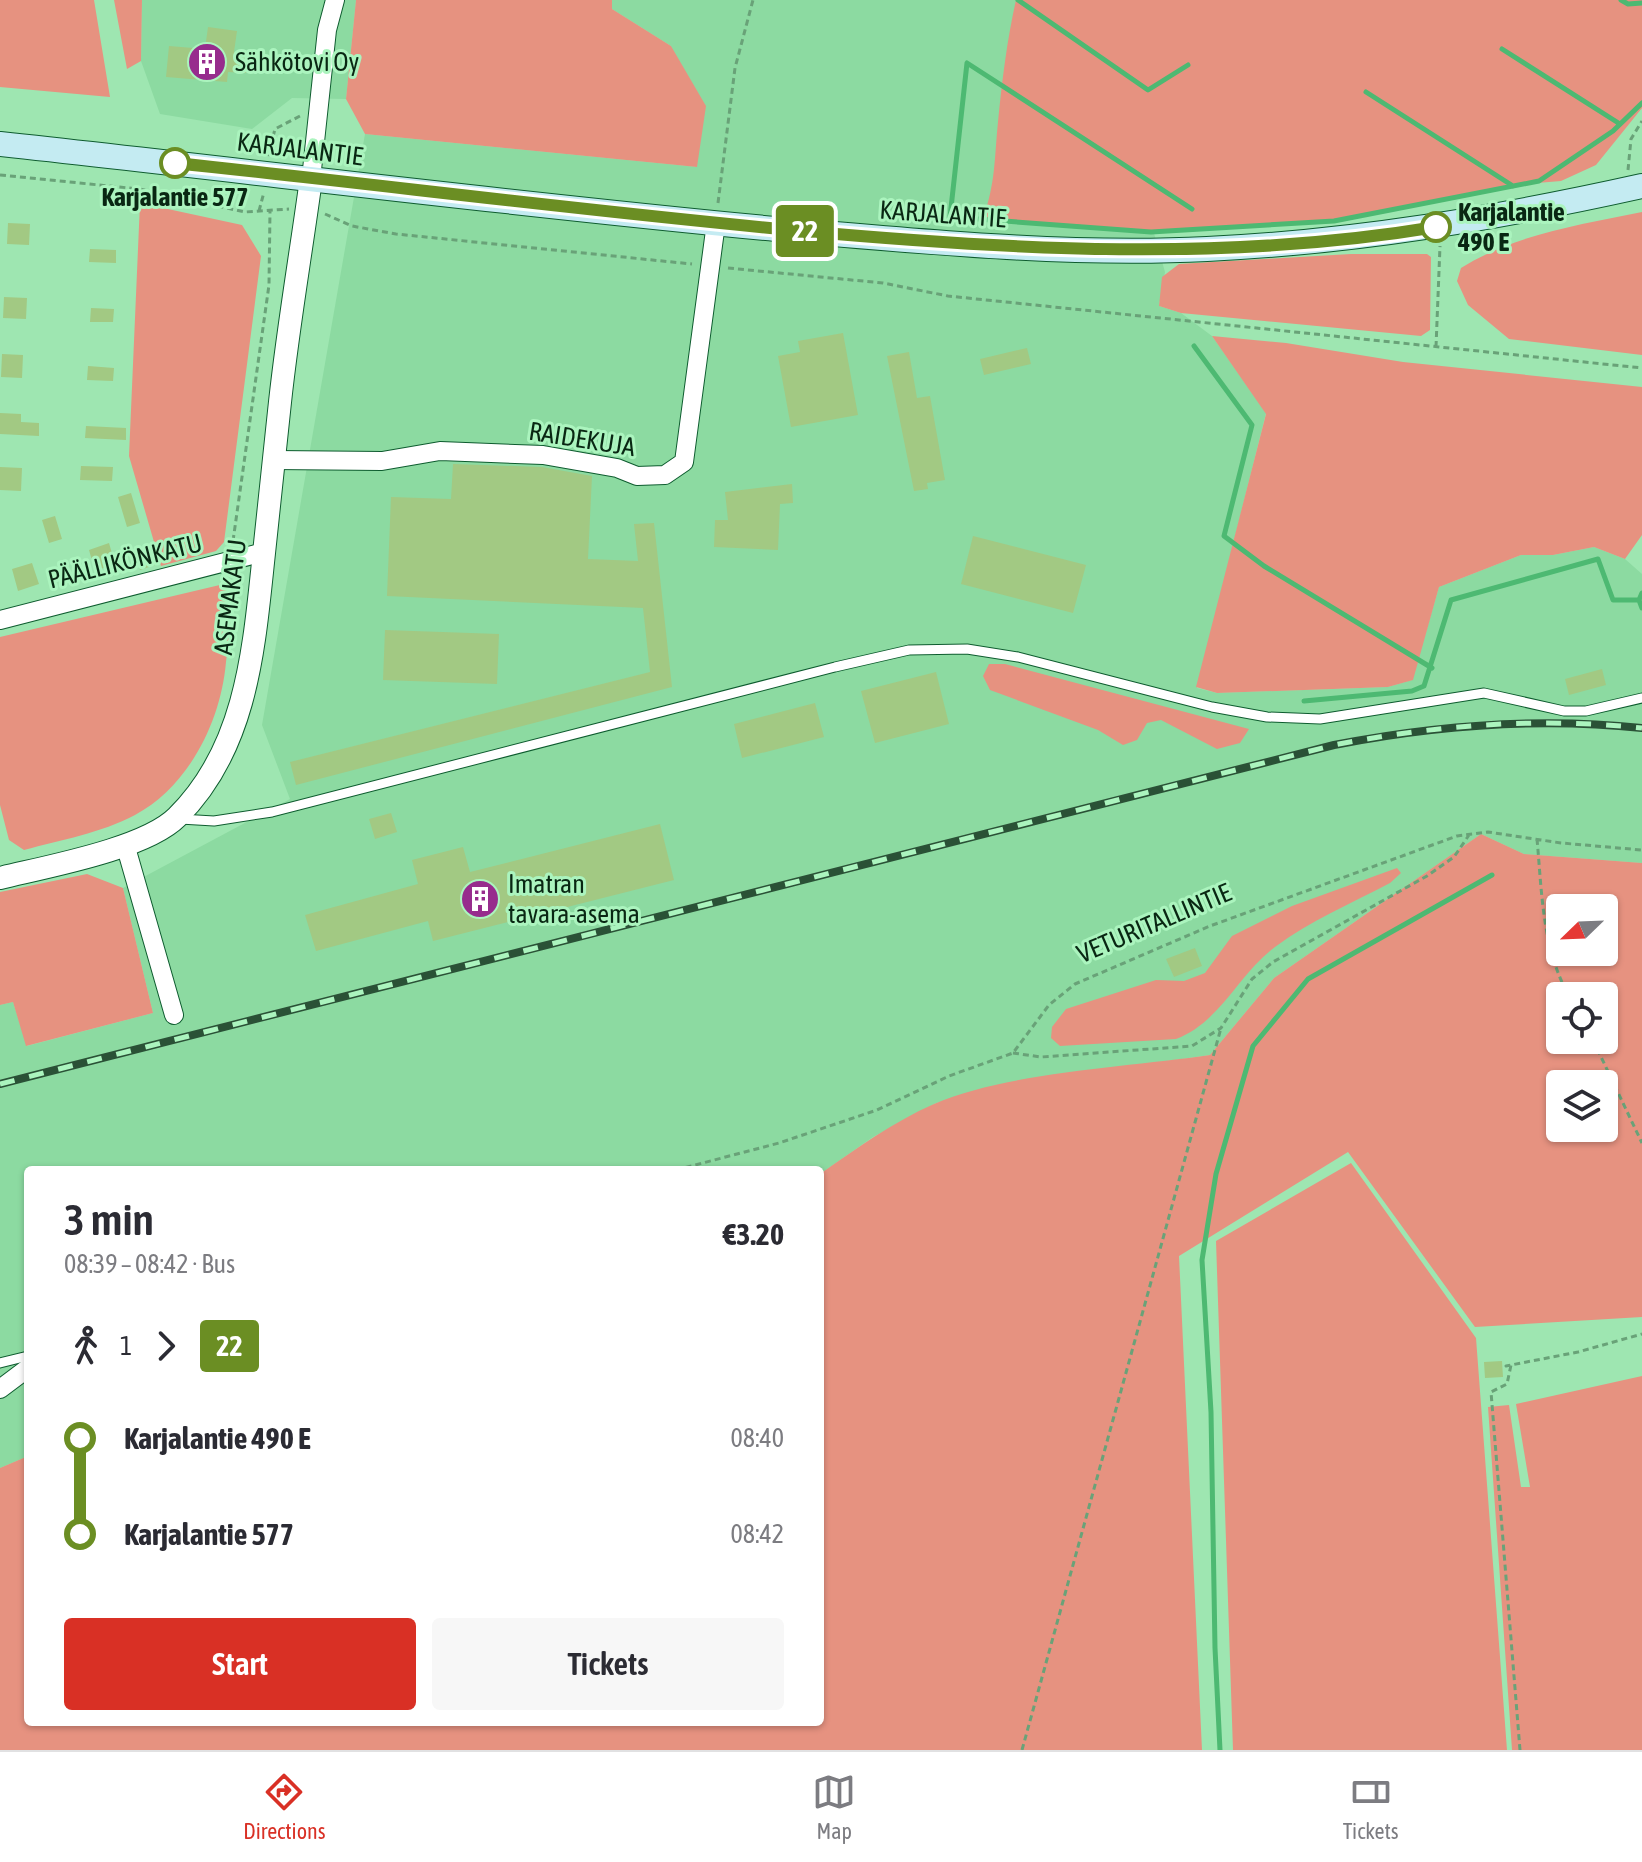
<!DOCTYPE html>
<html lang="en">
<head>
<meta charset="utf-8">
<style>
  body { margin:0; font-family:"Asap Condensed",sans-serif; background:#f7f7f7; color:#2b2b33; height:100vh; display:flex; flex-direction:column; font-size:30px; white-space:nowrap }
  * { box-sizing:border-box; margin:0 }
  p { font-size:26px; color:#7c7c81 }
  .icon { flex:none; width:44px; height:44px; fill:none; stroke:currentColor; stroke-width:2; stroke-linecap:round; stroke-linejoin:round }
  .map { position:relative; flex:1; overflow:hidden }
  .panel { position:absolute; left:24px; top:1166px; width:800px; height:560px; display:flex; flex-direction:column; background:#fff; border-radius:8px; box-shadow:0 2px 6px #0004 }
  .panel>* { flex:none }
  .badge { padding:0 16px; border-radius:6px; font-size:28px; line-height:52px }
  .needle { width:52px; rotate:247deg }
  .fabs { position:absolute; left:1546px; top:894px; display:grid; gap:16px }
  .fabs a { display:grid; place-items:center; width:72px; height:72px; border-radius:8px; background:#fff; box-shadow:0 2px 6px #0004; font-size:40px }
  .map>.badge { position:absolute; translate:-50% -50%; box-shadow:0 0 0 4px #fff }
  .legs { display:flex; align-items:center; gap:12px; height:88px; padding:0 40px; font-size:26px }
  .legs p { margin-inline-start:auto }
  .overview { display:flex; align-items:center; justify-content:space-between; height:136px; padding:0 40px }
  h1 { font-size:44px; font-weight:600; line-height:60px }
  .cta { display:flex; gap:16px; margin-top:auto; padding:16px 40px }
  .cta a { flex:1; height:92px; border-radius:8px; background:#d93025; color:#fff; font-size:32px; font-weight:600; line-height:92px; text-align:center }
  .cta a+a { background:#f7f7f7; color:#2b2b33 }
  ul { padding:0 40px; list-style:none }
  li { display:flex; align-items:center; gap:28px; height:96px; font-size:30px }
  li i { display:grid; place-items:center; width:12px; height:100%; margin:0 10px; background:currentColor }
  li i::after { content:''; width:20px; height:20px; margin:-10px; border:6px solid; border-radius:50%; background:#fff }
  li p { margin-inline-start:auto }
  li:first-child i { background:linear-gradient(#0000 50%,currentColor 0) }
  li:last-child i { background:linear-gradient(currentColor 50%,#0000 0) }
  .menu { display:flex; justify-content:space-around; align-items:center; height:112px; border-top:2px solid #e1e1e2; background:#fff; font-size:22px; color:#7c7c81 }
  .menu a { display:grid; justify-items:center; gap:4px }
  .menu .selected { color:#d93025 }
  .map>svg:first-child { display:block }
  .built { fill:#8cdaa1 }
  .green { fill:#e69280; fill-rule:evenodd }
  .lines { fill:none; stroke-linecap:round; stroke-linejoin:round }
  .stream { stroke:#4db972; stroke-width:5 }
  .building { fill:#a2c983 }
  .service-casing { stroke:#0e5c2f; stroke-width:11 }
  .minor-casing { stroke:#0e5c2f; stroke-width:20 }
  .tertiary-casing { stroke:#0e5c2f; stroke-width:24 }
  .secondary-casing { stroke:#0e5c2f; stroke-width:26 }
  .path { stroke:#69a278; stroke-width:3; stroke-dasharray:6 4; stroke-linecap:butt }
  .service { stroke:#fff; stroke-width:9 }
  .minor { stroke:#fff; stroke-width:18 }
  .tertiary { stroke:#fff; stroke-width:22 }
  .secondary { stroke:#c4ebf2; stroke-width:24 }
  .rail-casing { stroke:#2a5136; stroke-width:8 }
  .rail { stroke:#abf4be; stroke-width:5; stroke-dasharray:15; stroke-linecap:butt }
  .line-1-casing { stroke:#fff; stroke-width:18 }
  .line-1 { stroke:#6b8e23; stroke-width:12 }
  .stop-1-dot { fill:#fff; stroke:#6b8e23; stroke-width:4 }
  .labels { text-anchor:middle; stroke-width:6; stroke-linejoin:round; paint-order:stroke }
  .poi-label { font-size:26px; fill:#092713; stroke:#abf4be; text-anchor:start }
  .street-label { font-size:26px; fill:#092713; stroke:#abf4be }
  .stop-label { font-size:26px; font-weight:bold; fill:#092713; stroke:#abf4be }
</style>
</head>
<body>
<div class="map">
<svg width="1642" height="1750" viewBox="0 0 1642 1750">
  <rect width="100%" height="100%" fill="#9ee6b1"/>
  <!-- built -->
  <path class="built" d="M142,0H356L346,99L292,98L252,129L160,114L141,61Z
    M612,0H1071L1148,212L1165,272L1159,306L1181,313L1212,336L1266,413L1197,688L1217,693L1388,687L1412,680L1439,587L1521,555H1553L1594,547L1625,559L1642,574V863L1524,854L1481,834L1274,978L1210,1055L1016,1082L936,1103L873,1137L820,1174V1170H28V1456L0,1468V1005L13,1002L27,1046L153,1013L123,888L290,799L262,725L365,134L697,167L671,46L612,9Z"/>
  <!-- green -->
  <path class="green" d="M0,0H94L110,97L0,87Z
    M114,0H142L141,61L127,69Z
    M356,0H612V9L671,46L706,106L697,167L365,134L346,99Z
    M1016,0H1642V108L1596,165L1561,181L1525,184L1334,221L1239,228L1151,232L983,219C996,180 994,161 998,122C1002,81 1007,40 1016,0Z
    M140,203L242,225L261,256L224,542L216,551L161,566L129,456Z
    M1642,212V355L1509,339L1468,305L1457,281L1461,268C1516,234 1579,225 1642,212Z
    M1351,254H1427L1431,257L1430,330L1421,336L1181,313L1159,306L1162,277L1179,264Z
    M1212,336L1286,343L1403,362L1642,387V535L1625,559L1594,547L1553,555H1521L1439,587L1413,680L1388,687L1217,693L1196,687L1266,414Z
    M224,584C235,609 229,635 226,662C221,721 189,786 135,815C101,833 61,840 24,850L9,840L0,805V637Z
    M989,664H1005L1249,729L1240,743L1217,749L1161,720L1147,723L1137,740L1123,745L1098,730L990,690L983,676Z
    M1481,834L1524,854L1642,863V1317L1475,1327L1348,1152L1179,1256L1202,1750H0V1468L28,1456V1722H820V1174C857,1148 893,1122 934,1104C1008,1072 1129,1067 1210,1055L1274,978ZM1560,908H1604V952H1560ZM1560,996H1604V1040H1560ZM1560,1084H1604V1128H1560Z
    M1397,868L1401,873L1390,883C1352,903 1310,921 1275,947C1238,974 1221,1022 1176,1039L1060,1046L1051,1038L1052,1027L1066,1009L1156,980L1184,981L1205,973L1232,936L1292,906Z
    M87,874L123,888L153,1013L26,1046L13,1002L0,1005V892Z
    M1351,1163L1476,1338L1507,1750H1233L1216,1241Z
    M1642,1376V1750H1512L1488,1407L1509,1405L1521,1487H1530L1516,1404Z"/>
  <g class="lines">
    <!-- stream -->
    <path class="stream" d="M1018,0L1148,90L1188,65
      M1621,0L1628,4L1642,3
      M1502,49L1620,124
      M1366,92L1513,186
      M1192,209L967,63L950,217L1151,232L1334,221L1539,181L1613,131L1642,103
      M1194,346L1252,425L1224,536L1264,566L1432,668
      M1642,593L1639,600L1642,608
      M1304,701L1412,691L1424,686L1451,600L1598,559L1613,600H1639
      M1220,1750L1215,1648L1211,1412L1202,1260L1216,1174L1253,1046L1308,979L1492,875"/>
  </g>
  <!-- building -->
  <path class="building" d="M208,27L237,31L234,52L247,53L246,73L228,72L227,82L166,77L169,46L205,49Z
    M8,223L30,224L29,245L7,244Z
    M90,249L116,250V263L89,262Z
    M4,297L27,298L26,319L3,318Z
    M91,308L114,309L113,322H90Z
    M843,333L858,415L791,427L778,356L800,352L798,341Z
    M1027,348L1031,364L984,375L980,359Z
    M909,352L917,398L930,396L945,480L927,483L928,489L914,491L887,356Z
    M2,354L23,355L22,378L1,377Z
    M88,366L114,368L113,381L87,380Z
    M0,413L21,414V422L39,423V436L0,434Z
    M86,426L126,428V440L85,438Z
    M453,464L542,467L592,476L588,559L638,561L634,524L654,523L672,687L296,785L290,762L650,672L643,608L387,596L391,497L451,499Z
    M81,466L113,467L112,481L80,480Z
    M0,467L22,468L21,491L0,490Z
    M792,484L793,503L780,504L778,550L714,547L715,520H728L725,492Z
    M131,493L140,523L127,527L118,497Z
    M55,516L62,539L49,543L42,520Z
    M973,536L1086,565L1073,613L961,584Z
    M109,543L115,564L95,571L89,550Z
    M152,546L158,564L140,570L135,552Z
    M32,563L39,584L18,591L12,569Z
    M385,630L499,634L497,684L383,680Z
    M1602,669L1606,685L1569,695L1565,679Z
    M936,672L949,724L875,743L861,691Z
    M815,703L824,737L742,758L734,724Z
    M391,813L397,832L375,839L369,819Z
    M660,824L674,880L433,941L428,921L316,951L305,915L418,884L412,860L463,847L470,872Z
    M1195,948L1202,966L1174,977L1166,959Z
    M1502,1361L1503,1377L1485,1378L1484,1362Z"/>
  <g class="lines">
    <!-- service casing -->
    <g class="service-casing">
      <path id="service" d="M180,819L214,821L272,812L835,667L909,650L967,649L1018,657L1212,707L1267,717L1320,719L1484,693L1564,711H1586L1642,698
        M0,1363L28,1356"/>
    </g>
    <!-- minor casing -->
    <g class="minor-casing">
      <path id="minor" d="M311,179L327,30L335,0
        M275,460L382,461L440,451L543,455L617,468L637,476L665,475L684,462L716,223
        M0,620L264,552
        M125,844L174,1015
        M0,1389L28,1368"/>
    </g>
    <!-- tertiary casing -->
    <g class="tertiary-casing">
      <path id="tertiary" d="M0,878C45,867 145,849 177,817C248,747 254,646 264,553C269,502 275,452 280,402C288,327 301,253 311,179"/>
    </g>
    <!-- secondary casing -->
    <g class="secondary-casing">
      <path id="secondary" d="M0,144C259,172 517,205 776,229C919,241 1064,256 1207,249C1355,242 1498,218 1642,186"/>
    </g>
    <!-- path -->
    <path class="path" d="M268,156L275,129L300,116
      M1628,170L1631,139L1642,121
      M0,175L139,189L245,212L289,209
      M718,203L735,68L753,0
      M259,211L264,192
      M325,214L352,226L396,234L692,264
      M728,268L883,283L948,296L1642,368
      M1436,347L1440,246
      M233,541L269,285L270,211
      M1537,839C1542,893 1542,948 1569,996
      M1593,1040L1642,1143
      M1013,1053L1041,1057L1192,1046L1221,1028L1252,979L1273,962L1427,876L1454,857L1469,835
      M676,1170L779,1143L877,1110L949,1076L1013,1053L1049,1005L1075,984L1210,926L1457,836L1488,832L1561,843L1642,850
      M1022,1750L1221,1028
      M1520,1750L1491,1392L1507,1384L1511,1365L1506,1366L1511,1365L1578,1352L1642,1334"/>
    <!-- service -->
    <use href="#service" class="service"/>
    <!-- minor -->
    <use href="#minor" class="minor"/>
    <!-- tertiary -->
    <use href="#tertiary" class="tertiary"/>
    <!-- secondary -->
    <use href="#secondary" class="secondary"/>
    <!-- rail casing -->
    <g class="rail-casing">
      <path id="rail" d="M0,1084L1334,745C1437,725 1537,717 1642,728"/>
    </g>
    <!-- rail -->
    <use href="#rail" class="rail"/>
  </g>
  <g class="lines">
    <!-- line-1 casing -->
    <g class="line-1-casing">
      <path id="line-1" d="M175,163C384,185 592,212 802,231C1013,250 1226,262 1436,227"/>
    </g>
    <!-- line-1 -->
    <use href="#line-1" class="line-1"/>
  </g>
  <!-- icons -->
  <defs>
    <g id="building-disc" transform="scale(2)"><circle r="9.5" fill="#972c8d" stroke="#abf4be"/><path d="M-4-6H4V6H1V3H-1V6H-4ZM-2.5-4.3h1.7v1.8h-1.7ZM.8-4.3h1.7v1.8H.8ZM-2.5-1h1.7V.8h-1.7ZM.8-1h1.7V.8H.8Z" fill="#fff"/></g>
  </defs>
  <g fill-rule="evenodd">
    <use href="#building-disc" x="207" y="62"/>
    <use href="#building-disc" x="480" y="899"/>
  </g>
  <!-- markers -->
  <g class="stop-1-dot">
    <circle cx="175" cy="163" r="14"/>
    <circle cx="1436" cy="227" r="14"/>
  </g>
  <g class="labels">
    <!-- poi labels -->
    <g class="poi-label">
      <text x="235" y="71">Sähkötovi Oy</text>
      <text x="508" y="893">Imatran<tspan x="508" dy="30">tavara-asema</tspan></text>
    </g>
    <!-- street labels -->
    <g class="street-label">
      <text transform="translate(300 149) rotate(7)" y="9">KARJALANTIE</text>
      <text transform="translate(943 214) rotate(4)" y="9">KARJALANTIE</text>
      <text transform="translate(582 439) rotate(9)" y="9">RAIDEKUJA</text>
      <text transform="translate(125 561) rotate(-14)" y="9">PÄÄLLIKÖNKATU</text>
      <text transform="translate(230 597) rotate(-83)" y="9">ASEMAKATU</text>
      <text transform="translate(1154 923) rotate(-23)" y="9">VETURITALLINTIE</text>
    </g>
    <!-- stop labels -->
    <g class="stop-label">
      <text x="175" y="206">Karjalantie 577</text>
      <text x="1458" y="221" text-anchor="start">Karjalantie<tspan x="1458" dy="30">490 E</tspan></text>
    </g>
  </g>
</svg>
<div class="fabs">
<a><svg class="needle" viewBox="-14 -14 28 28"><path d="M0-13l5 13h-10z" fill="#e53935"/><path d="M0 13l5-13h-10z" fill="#7c7c81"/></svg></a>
<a><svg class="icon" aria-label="locate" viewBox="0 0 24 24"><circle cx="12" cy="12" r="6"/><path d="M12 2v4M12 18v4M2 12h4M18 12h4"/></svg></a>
<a><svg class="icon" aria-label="layers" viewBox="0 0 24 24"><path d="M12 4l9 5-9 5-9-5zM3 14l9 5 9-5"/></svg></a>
</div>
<b class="badge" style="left:805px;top:231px;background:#6b8e23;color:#fff">22</b>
<section class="panel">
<div class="overview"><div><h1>3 min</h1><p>08:39 – 08:42 · Bus</p></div><b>€3.20</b></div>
<div class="legs"><svg class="icon" aria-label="walk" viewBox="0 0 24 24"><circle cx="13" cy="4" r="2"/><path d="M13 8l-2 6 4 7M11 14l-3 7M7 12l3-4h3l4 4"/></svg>1<svg class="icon" aria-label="forward" viewBox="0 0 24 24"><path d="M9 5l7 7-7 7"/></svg><b class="badge" style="background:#6b8e23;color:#fff">22</b></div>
<ul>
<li><i style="color:#6b8e23"></i><b>Karjalantie 490 E</b><p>08:40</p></li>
<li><i style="color:#6b8e23"></i><b>Karjalantie 577</b><p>08:42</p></li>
</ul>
<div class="cta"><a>Start</a><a>Tickets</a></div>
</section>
</div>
<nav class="menu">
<a class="selected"><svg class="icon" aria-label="directions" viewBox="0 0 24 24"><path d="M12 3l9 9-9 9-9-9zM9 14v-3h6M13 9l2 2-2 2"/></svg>Directions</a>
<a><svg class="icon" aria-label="map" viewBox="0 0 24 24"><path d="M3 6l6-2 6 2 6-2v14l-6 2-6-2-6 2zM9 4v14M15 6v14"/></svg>Map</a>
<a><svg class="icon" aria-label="tickets" viewBox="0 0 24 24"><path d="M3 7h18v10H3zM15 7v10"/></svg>Tickets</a>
</nav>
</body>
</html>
